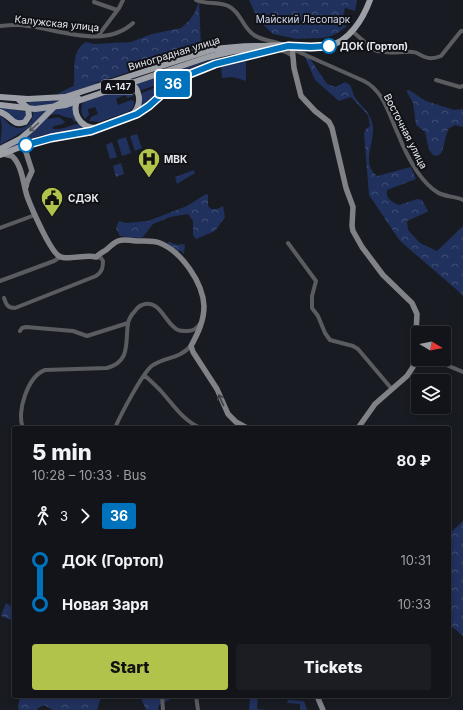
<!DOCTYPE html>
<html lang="en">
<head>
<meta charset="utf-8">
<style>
  body { margin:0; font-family:Inter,sans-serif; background:#1b1d22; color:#f1f3f6; height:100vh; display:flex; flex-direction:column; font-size:15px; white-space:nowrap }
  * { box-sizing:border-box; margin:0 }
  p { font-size:13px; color:#9c9ea2 }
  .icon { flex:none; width:22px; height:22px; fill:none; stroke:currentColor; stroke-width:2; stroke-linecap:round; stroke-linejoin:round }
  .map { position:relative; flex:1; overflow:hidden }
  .details { position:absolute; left:12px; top:426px; width:439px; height:272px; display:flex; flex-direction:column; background:#121419; border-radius:4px; box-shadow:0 2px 6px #0003,0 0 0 1px #313338 }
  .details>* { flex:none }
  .badge { padding:0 8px; border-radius:3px; font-size:14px; line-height:26px }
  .needle { width:26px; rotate:100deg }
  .controls { position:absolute; left:411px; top:326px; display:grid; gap:8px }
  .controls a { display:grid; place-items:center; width:40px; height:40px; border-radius:4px; background:#121419; box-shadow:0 2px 6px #0003,0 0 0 1px #313338; font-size:20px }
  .map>.badge { position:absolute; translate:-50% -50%; box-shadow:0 0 0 2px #fff }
  .legs { display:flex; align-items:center; gap:6px; height:44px; padding:0 20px; font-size:13px }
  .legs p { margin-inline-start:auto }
  .head { display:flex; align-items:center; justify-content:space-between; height:68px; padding:0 20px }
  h1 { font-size:22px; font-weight:800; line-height:30px }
  .cta { display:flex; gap:8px; margin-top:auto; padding:8px 20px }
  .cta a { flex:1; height:46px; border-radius:4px; background:#b2c34c; color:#111; font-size:16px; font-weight:800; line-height:46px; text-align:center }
  .cta a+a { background:#1b1d22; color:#f1f3f6 }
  ul { padding:0 20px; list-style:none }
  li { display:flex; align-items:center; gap:14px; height:44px; font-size:15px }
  li i { display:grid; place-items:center; width:6px; height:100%; margin:0 5px; background:currentColor }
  li i::after { content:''; width:10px; height:10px; margin:-5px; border:3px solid; border-radius:50%; background:#121419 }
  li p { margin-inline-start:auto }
  li:first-child i { background:linear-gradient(#0000 50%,currentColor 0) }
  li:last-child i { background:linear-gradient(currentColor 50%,#0000 0) }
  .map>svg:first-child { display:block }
  .grass { fill:#20315d }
  .forest { fill:url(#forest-crowns) }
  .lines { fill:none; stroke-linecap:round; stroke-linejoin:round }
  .street { stroke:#5b5c60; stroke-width:4 }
  .secondary { stroke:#808287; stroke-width:5.5 }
  .primary { stroke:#9c9fa6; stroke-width:6 }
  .primary-bridge { stroke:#9c9fa6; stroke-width:6 }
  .oneway { stroke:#56585e }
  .oneway2 { stroke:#3d3f44 }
  .line-1-casing { stroke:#fff; stroke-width:9 }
  .line-1 { stroke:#0072bc; stroke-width:6 }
  .stop-1-dot { fill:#fff; stroke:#0072bc; stroke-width:2 }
  .labels { text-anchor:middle; stroke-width:4; stroke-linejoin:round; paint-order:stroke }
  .shield { fill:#101217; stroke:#a6a8ac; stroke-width:1 }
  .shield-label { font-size:9px; font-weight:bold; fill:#e6e8ec }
  .park-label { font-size:10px; fill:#d0daf0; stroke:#101217 }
  .street-label { font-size:10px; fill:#e6e8ec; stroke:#101217 }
  .stop-label { font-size:10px; font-weight:bold; fill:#e6e8ec; stroke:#101217; text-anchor:start }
  .poi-label { font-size:10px; font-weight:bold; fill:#e6e8ec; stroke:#101217; text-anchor:start }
</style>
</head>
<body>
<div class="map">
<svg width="463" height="710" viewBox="0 0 463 710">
  <defs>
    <pattern id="forest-crowns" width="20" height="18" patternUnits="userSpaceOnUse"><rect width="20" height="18" fill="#20315d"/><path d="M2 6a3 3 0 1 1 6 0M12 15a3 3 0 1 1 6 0" fill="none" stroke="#404f74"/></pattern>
  </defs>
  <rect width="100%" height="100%" fill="#181b21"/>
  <!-- grass -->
  <path class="grass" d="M220,56V57C207,62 192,66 180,75C166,86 155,101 139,109L142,93L170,81L168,74Z
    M246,59V81L233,77L222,78L221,67Z
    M161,74L162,81L159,84L142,90C138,89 136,86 136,82Z
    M86,82L100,83L74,93L59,95V93L79,83Z
    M128,86L134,92L133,96L128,98L125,95L116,99L118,105L131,100L134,101V105L132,109L128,112L99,122L89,121L91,117L98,114L95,107L88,109L89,115L85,119C80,114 81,108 83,102Z
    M61,100L24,131L0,145L2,127L0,116C5,118 7,124 12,126C22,132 33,124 33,113C33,108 29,105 28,102Z
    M75,103L77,121L74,122L72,118C63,118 58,111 49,116L48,119L59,117L65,122L63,124L54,126L52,128C59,132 72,124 81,123L89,128L39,136L0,154L54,109Z
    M0,107L26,112C26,117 24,119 20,122C11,118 8,111 0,109Z
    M137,134L142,148L135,151L130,136Z
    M126,137L131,153L122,156L117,140Z
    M112,142L117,157L110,159L106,145Z
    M250,696H258L257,709L267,710H249Z
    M288,700L304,701L307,710H300V704L287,703Z"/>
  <!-- forest -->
  <path class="forest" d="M199,0L201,48L99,82L79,83L74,85C75,70 71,51 86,42L94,44L131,42L152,34L181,28L189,21L195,12Z
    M249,0H357L355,11L345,8L341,24L347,26C329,42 318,37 297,39L327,84L336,87L345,82L350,85C352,89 353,95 356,99C364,109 371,113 373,127C374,144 361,164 377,176L411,167L416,179L387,190C385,199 393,202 399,205L417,199L422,200L428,211L427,212L407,221L408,230L420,243L437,251L463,226V296L457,290L400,241L369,195L364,133L366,129L370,126L368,115L351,97L339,101L315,80L297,39L273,34L258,20Z
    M407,90H409L426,101L454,110L463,109V127L455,125L448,129L442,152L438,156L433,155L429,150L425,132L416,125L413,103L407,92Z
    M121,163L124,174L116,177L113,166Z
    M194,170L195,173L177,184L175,177Z
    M206,194L208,195V206L211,209H217L223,206L225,217L215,231L196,239L193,235V221L188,214L170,217L153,224L143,237L139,238L120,236L116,228L119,221L126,223L148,221L187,206Z
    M168,242H171V243L178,245L182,244L185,245L184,254L181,251H178L176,250L177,248L175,249L168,244Z
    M463,521V636L449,624V534Z
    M6,603L14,608V621L1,616Z
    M20,696H101V697L97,710H53L44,705L38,708L37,710H19L18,707Z
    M140,696H175V697L159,705L158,710H146Z"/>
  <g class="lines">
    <!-- street -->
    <path class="street" d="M196,0C206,5 221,1 230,7C241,13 243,28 254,35C261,40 273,41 281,44
      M94,2L117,10
      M0,26C9,25 19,24 28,26C61,30 105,49 133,23
      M352,31L374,50C387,55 400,51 413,52C418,52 420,56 425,57C430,59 436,58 441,56L461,31H463
      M98,36L119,8L123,0
      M292,49L364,81C384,91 389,115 398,134C406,154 418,180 437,192C444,197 455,196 463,200
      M279,50L286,52L293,56
      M436,80L460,87L463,86
      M0,228L35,215
      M288,243L316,281L312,296V308L318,316L325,333L330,340L353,346L358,349L391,388
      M0,281L54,261L60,257
      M4,298C6,304 7,308 15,308L96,276C102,272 103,268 103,261L101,258L96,257
      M20,331L22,328L26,327L73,331L87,336L128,323
      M432,359L463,372
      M144,375C150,380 155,385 160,390C173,404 183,421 201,428
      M23,428C16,412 28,376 45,370L107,368C131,361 125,343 128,324C128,320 132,314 135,311C137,308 139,306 142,305C160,298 165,324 178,330C180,331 184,331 187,331C193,331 196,329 200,324
      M115,428C120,416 144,370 153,365C168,356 177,360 191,346
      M162,696L163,710
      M196,696L198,710"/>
    <!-- secondary -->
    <path class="secondary" d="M292,46L294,68L301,96L315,111L329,122L332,128L346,188L353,207L352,226L353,231L362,247L383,275L412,303L417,314L415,352L413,367L407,376L375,404L358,428
      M24,146L32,171L27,182L26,187
      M4,154L12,156C22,165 23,183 27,196C31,207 50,251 59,256C66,261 86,254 96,257C99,254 103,252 106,250C110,247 113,243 118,241C123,239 130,240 136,241C144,241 153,240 160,243C182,252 203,283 204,306C204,321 198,333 191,346L193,352L217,389L228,414L236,422L247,428
      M317,696L323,710"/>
    <!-- primary -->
    <path class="primary" d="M234,51L259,49
      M127,81C141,88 143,104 132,115
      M0,97L28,99L65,97L211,50C228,47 244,46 260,46C268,46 275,45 282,45C297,46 313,49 328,46C349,42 363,19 370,0
      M78,98C71,113 80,128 96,128
      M0,112C11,115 12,127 25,122L29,116L28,108L19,100
      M0,149L20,139L33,128L55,106L72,98
      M0,155L33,142L51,138L91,131L127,118L141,112L149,106L170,87L185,75L198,70L235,58L283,48"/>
    <!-- primary-bridge -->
    <path class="primary-bridge" d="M0,105L35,109L66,105L208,57L234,51"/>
  </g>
  <!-- one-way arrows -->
  <defs><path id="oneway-shaft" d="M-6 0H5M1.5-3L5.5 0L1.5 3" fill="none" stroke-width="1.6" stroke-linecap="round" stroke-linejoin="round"/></defs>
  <use class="oneway" href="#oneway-shaft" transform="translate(34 127) rotate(138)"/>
  <use class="oneway2" href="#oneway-shaft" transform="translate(221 400) rotate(-115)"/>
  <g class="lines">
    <!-- line-1 casing -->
    <g class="line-1-casing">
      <path id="line-1" d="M26,145L51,138L91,131L137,114L149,106L170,87L185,76L215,64L288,46L311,47L329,46"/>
    </g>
    <!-- line-1 -->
    <use href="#line-1" class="line-1"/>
  </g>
  <!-- icons -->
  <defs>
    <g id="hospital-pin" transform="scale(1.15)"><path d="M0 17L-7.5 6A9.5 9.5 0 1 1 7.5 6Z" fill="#b2c34c" stroke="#101217"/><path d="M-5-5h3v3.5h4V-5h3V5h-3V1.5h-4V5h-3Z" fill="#111"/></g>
    <g id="civic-pin" transform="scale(1.15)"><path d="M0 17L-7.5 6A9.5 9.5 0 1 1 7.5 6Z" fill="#b2c34c" stroke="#101217"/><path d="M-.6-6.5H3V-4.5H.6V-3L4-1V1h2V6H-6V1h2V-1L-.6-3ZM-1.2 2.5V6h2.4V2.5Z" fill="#111"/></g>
  </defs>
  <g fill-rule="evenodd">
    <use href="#hospital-pin" x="149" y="159"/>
    <use href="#civic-pin" x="52" y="198"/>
  </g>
  <!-- markers -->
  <g class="stop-1-dot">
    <circle cx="329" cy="46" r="7"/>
    <circle cx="26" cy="145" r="7"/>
  </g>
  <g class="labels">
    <!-- shield labels -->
    <rect class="shield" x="101" y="80" width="34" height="14" rx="3"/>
    <g class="shield-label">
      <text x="118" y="90">А-147</text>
    </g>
    <!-- park labels -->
    <g class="park-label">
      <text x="303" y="23">Майский Лесопарк</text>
    </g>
    <!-- street labels -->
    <g class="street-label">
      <text transform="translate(57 23) rotate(6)" y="4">Калужская улица</text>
      <text transform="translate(174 53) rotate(-17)" y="4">Виноградная улица</text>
      <text transform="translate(406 131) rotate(63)" y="4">Восточная улица</text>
    </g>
    <!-- stop labels -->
    <g class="stop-label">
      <text x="340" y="50">ДОК (Гортоп)</text>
    </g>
    <!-- poi labels -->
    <g class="poi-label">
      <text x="164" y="163">МВК</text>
      <text x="68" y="202">СДЭК</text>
    </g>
  </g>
</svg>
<div class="controls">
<a><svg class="needle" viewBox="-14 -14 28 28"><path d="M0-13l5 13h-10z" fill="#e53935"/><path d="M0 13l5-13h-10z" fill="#9c9ea2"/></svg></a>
<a><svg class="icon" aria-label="layers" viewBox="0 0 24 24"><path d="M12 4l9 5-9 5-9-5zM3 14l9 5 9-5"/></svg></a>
</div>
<b class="badge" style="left:173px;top:84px;background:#0072bc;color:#fff">36</b>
<section class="details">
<div class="head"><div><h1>5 min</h1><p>10:28 – 10:33 · Bus</p></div><b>80 ₽</b></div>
<div class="legs"><svg class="icon" aria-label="walk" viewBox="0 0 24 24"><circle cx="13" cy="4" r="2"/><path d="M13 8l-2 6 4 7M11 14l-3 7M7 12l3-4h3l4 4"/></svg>3<svg class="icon" aria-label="forward" viewBox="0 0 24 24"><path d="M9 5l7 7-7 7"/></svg><b class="badge" style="background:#0072bc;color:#fff">36</b></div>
<ul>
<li><i style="color:#0072bc"></i><b>ДОК (Гортоп)</b><p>10:31</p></li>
<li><i style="color:#0072bc"></i><b>Новая Заря</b><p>10:33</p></li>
</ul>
<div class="cta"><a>Start</a><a>Tickets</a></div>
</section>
</div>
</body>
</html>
